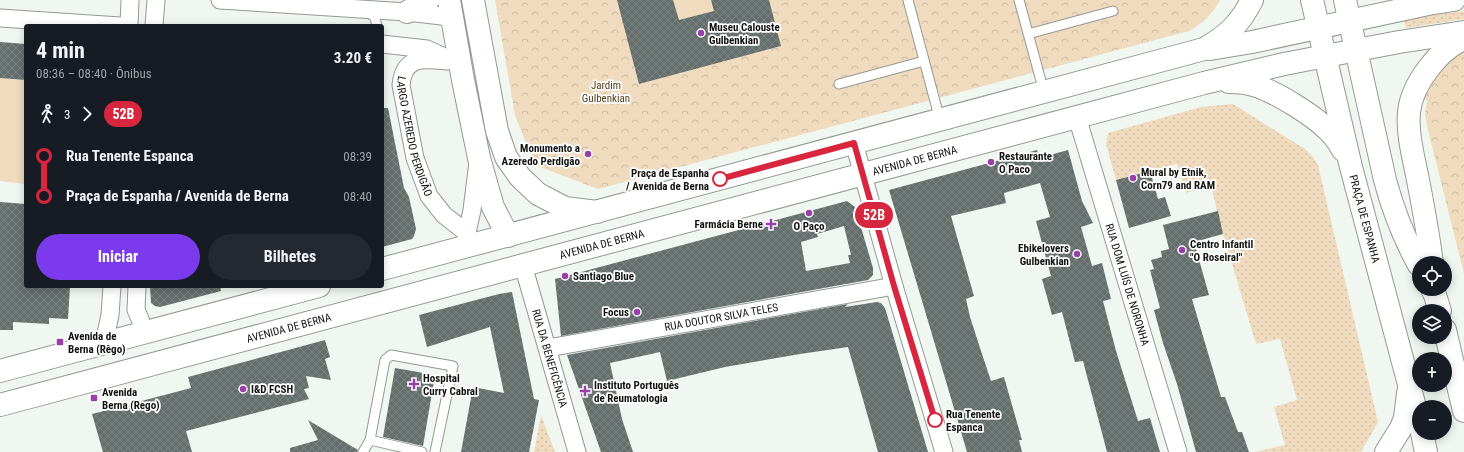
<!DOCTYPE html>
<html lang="pt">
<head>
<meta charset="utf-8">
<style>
  body { margin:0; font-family:"Roboto Condensed",sans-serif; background:#242831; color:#f1f3f6; height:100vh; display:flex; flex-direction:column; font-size:15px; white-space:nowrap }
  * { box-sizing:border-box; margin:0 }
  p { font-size:13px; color:#9ea1a6 }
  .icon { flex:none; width:22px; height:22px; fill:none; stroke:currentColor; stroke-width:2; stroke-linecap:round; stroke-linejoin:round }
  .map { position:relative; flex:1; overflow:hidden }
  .drawer { position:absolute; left:24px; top:24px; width:360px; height:264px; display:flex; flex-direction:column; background:#171b24; border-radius:4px; box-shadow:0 2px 10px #0003 }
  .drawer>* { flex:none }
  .badge { padding:0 8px; border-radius:13px; font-size:14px; line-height:26px }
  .tools { position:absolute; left:1412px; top:256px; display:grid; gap:8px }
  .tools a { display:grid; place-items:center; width:40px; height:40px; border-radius:50%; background:#171b24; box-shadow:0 2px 10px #0003; font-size:20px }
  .map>.badge { position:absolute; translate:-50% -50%; box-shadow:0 0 0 2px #fff }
  .legs { display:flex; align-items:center; gap:6px; height:44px; padding:0 12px; font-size:13px }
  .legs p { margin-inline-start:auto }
  .headline { display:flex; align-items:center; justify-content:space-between; height:68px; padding:0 12px }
  h1 { font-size:22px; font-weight:700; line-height:30px }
  .button { display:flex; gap:8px; margin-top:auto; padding:8px 12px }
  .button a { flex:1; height:46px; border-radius:24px; background:#7c3aed; color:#fff; font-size:16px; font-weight:700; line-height:46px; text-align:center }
  .button a+a { background:#242831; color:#f1f3f6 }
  ul { padding:0 12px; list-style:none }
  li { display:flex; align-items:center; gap:14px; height:40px; font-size:15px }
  li i { display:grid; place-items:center; width:6px; height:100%; margin:0 5px; background:currentColor }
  li i::after { content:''; width:10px; height:10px; margin:-5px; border:3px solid; border-radius:50%; background:#171b24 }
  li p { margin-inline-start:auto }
  li:first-child i { background:linear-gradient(#0000 50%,currentColor 0) }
  li:last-child i { background:linear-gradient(currentColor 50%,#0000 0) }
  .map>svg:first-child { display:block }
  .grass { fill:url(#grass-dots) }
  .park { fill:url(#park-crowns) }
  .garden { fill:#f0dbbe }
  .building { fill:url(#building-cross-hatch); fill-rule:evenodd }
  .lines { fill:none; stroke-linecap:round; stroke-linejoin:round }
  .lane-casing { stroke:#939a93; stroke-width:11 }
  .street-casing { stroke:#939a93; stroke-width:19 }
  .secondary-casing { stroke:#939a93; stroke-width:24 }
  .primary-casing { stroke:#939a93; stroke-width:24 }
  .lane { stroke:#fff; stroke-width:9 }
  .street { stroke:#fff; stroke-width:17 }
  .secondary { stroke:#fff; stroke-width:22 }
  .primary { stroke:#fff; stroke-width:22 }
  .line-1-casing { stroke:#fff; stroke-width:9 }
  .line-1 { stroke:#d7263d; stroke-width:6 }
  .poi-dot { fill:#9a3fa9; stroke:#fff; stroke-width:1.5 }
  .stop-1-dot { fill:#fff; stroke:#d7263d; stroke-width:2 }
  .labels { text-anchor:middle; stroke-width:3.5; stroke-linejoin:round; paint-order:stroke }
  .poi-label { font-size:11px; font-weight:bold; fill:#101310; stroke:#fff; text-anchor:start }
  .park-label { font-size:11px; fill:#533c16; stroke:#fff }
  .street-label { font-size:11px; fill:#101310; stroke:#fff }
  .stop-label { font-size:11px; font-weight:bold; fill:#101310; stroke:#fff; text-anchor:end }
</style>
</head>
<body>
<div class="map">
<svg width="1464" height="452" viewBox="0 0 1464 452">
  <defs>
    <pattern id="grass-dots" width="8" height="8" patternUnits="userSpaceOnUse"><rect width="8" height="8" fill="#f0dbbe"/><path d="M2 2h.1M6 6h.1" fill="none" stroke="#cdbba2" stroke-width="1.8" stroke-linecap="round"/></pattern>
    <pattern id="park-crowns" width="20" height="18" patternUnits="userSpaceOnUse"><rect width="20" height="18" fill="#f0dbbe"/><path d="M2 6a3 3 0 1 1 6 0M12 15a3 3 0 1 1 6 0" fill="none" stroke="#cdbba2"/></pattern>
    <pattern id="building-cross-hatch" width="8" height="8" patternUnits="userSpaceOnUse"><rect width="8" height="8" fill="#646e6c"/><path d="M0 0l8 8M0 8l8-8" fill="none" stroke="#7d8482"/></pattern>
  </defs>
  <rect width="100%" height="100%" fill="#eff7f0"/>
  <!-- grass -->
  <path class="grass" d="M1464,11V19L1406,28L1404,19Z
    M1233,104L1305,149L1313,157L1318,165L1378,422L1361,452H1255L1285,445L1274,407L1297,400L1280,339L1256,344L1223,234L1211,186L1186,193L1177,164L1116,180L1106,144L1108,133L1201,107Z
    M541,415L555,452H534Z"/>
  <!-- park -->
  <path class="park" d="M495,0H1220C1212,15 1203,23 1189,31L598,189L535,165L515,115Z
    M1464,48V274L1427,126L1425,115L1427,101L1424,96L1428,81Z"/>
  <!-- garden -->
  <path class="garden" d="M673,0H711L714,11L679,20Z
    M0,78L26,80V184L0,181Z"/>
  <!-- building -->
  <path class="building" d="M617,0H673L679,20L714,11L711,0H769L781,46L639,84Z
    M0,42L26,44V80L0,78Z
    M382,108H388L404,188L409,197L416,229L414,236L412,239L382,247Z
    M1037,150L1039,158L1068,150L1082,201L1093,223L1081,227L1092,266L1102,263L1111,299L1103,301L1116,351L1138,421L1150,418L1160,452H1107L1083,361L1075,362L1062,312L1052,315L1042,279L1051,276L1036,221L1050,217L1040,183L1004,193L1006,203L951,216L974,296L966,299L970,317L981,351L991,381L1004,377L1022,440H1019L1022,452H967L889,190Z
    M1150,171L1158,199L1165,197L1171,216L1129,228L1116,180Z
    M847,201L855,207L873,268V275L868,280L561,336L555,279ZM844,226L851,255H848L850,263L806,271L801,242L818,237L817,234Z
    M0,202L26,204V286H70L68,319L49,318V324L13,322V330H0Z
    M1218,211L1223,234L1194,242L1209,295L1192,299L1221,397H1225L1238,432H1242L1249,452H1196L1177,384L1163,343L1154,310L1160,308L1150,270L1154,269L1151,260L1162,257L1161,251L1169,249L1163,225Z
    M150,286H220L221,291L160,307L155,306L151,303Z
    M512,292L534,399L539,400L529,452H461L473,387L504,393L490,327L427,347L419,315L499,294Z
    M877,302L881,303L885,308L928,452H878L848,347L800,354L725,367L667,381L660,352L610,363L622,419L633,452H601L567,355L848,304L845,307Z
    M325,340L330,357L325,359L331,380L306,376L309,388L304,389L309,399L186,431L192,452H103L92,414L191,388L188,377Z
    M395,368L435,375L423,446L383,437Z
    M308,420L358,450L357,452H290V448L318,440Z"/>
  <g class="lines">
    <!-- lane casing -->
    <g class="lane-casing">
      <path id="lane" d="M908,0L940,120
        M1019,0L1044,92
        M367,10L375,18L377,26
        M1028,34L1113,11
        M839,84L924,61
        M370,440L422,452
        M363,452L370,440L385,360L391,355L453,366L435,452"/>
    </g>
    <!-- street casing -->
    <g class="street-casing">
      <g id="street">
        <path d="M220,0L407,12L442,16L452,19"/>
        <path d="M0,18L120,26"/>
        <path d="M129,26L130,0"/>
        <path d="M154,26L156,0"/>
        <path d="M382,44L427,49L442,56"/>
        <path id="s1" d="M447,61C424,59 404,55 401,85L415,158L429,196L444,215L467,233"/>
        <path id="s2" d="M1077,117L1178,452"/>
        <path d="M854,143L894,286L944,452"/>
        <path d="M470,242L467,233L472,210L478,162"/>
        <path id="s3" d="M523,265L577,452"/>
        <path d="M137,286L136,310L140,319L144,333"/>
        <path d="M104,343L110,315L112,286"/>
        <path id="s4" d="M548,348L894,286"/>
      </g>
    </g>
    <!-- secondary casing -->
    <g class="secondary-casing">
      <path id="secondary" d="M449,0L463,80L479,158L493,207L508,236
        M473,0L497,131L506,157L520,177L538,194L565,208L597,212
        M407,12L428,0"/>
    </g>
    <!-- primary casing -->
    <g class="primary-casing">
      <g id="primary">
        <path id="s5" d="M1312,0L1351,167L1419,422"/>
        <path d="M1345,0L1385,180C1393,210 1404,238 1419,265"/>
        <path d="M1210,49L1252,42L1428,4L1454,0"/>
        <path d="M1229,82C1238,82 1248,83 1257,86C1277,93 1313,115 1328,130C1334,135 1339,143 1343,150"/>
        <path d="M1432,263C1428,233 1423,205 1417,175C1413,155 1407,133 1409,112C1412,84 1439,49 1464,39"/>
        <path d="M382,269L1204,49C1227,36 1240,24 1252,0"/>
        <path d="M1432,289L1435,295L1440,311"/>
        <path d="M1445,330L1464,411"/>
        <path d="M0,371L319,286"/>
        <path id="s6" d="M0,405L1204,83L1284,64L1399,42L1464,32"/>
        <path d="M1422,433L1426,452"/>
        <path d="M1386,452L1401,428L1405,418L1408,393"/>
      </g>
    </g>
    <!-- lane -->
    <use href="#lane" class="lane"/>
    <!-- street -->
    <use href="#street" class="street"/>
    <!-- secondary -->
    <use href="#secondary" class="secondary"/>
    <!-- primary -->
    <use href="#primary" class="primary"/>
  </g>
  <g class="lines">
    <!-- line-1 casing -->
    <g class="line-1-casing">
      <path id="line-1" d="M720,179L854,143L894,286L935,420"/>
    </g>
    <!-- line-1 -->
    <use href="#line-1" class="line-1"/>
  </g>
  <!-- markers -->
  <g class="poi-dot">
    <circle cx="701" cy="33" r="4"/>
    <circle cx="588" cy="154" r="4"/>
    <circle cx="991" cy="162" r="4"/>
    <circle cx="1133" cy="178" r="4"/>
    <circle cx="809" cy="213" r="4"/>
    <path d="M769 218h4v4h4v4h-4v4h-4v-4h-4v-4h4z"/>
    <circle cx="1182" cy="250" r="4"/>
    <circle cx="1077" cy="254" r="4"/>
    <circle cx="565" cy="276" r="4"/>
    <circle cx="637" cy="312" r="4"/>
    <rect x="56" y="338" width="8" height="8" rx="2"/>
    <path d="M412 378h4v4h4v4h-4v4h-4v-4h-4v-4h4z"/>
    <circle cx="243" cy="389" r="4"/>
    <path d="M583 385h4v4h4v4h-4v4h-4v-4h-4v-4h4z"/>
    <rect x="90" y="394" width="8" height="8" rx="2"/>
  </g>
  <g class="stop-1-dot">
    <circle cx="720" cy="179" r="7"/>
    <circle cx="935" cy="420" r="7"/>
  </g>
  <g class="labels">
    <!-- poi labels -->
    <g class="poi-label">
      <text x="709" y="31">Museu Calouste<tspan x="709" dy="13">Gulbenkian</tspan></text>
      <text x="580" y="152" text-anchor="end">Monumento a<tspan x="580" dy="13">Azeredo Perdigão</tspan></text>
      <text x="999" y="160">Restaurante<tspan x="999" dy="13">O Paco</tspan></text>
      <text x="1141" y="176">Mural by Etnik,<tspan x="1141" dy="13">Corn79 and RAM</tspan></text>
      <text x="763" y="228" text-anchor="end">Farmácia Berne</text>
      <text x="809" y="230" text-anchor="middle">O Paço</text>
      <text x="1190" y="248">Centro Infantil<tspan x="1190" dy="13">"O Roseiral"</tspan></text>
      <text x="1069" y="252" text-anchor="end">Ebikelovers<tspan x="1069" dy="13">Gulbenkian</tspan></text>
      <text x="573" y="280">Santiago Blue</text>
      <text x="629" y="316" text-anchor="end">Focus</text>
      <text x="68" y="340">Avenida de<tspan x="68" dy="13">Berna (Rêgo)</tspan></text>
      <text x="423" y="382">Hospital<tspan x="423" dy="13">Curry Cabral</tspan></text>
      <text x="594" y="389">Instituto Português<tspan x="594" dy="13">de Reumatologia</tspan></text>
      <text x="251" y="393">I&amp;D FCSH</text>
      <text x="102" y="396">Avenida<tspan x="102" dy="13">Berna (Rego)</tspan></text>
    </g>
    <!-- park labels -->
    <g class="park-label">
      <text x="606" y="89">Jardim<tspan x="606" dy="13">Gulbenkian</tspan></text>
    </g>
    <!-- street labels -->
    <g class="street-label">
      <text dy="4" stroke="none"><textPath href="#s1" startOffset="114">LARGO AZEREDO PERDIGÃO</textPath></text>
      <text dy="4" stroke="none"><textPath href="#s6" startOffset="947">AVENIDA DE BERNA</textPath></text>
      <text dy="4" stroke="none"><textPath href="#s5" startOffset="225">PRAÇA DE ESPANHA</textPath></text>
      <text dy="4" stroke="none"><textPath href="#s6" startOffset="623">AVENIDA DE BERNA</textPath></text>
      <text dy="4" stroke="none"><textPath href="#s2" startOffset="175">RUA DOM LUÍS DE NORONHA</textPath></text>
      <text dy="4" stroke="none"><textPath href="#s4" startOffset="176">RUA DOUTOR SILVA TELES</textPath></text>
      <text dy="4" stroke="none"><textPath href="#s6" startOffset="299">AVENIDA DE BERNA</textPath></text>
      <text dy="4" stroke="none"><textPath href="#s3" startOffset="97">RUA DA BENEFICÊNCIA</textPath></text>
    </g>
    <!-- stop labels -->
    <g class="stop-label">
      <text x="709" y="177">Praça de Espanha<tspan x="709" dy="13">/ Avenida de Berna</tspan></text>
      <text x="946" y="418" text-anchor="start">Rua Tenente<tspan x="946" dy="13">Espanca</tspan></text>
    </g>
  </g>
</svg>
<div class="tools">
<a><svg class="icon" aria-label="locate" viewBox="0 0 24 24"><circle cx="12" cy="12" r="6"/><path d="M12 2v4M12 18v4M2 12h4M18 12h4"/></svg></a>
<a><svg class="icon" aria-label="layers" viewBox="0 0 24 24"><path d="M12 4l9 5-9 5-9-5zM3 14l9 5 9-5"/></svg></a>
<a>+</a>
<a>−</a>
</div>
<b class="badge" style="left:874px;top:215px;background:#d7263d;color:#fff">52B</b>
<section class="drawer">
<div class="headline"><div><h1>4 min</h1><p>08:36 – 08:40 · Ônibus</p></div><b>3.20 €</b></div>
<div class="legs"><svg class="icon" aria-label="walk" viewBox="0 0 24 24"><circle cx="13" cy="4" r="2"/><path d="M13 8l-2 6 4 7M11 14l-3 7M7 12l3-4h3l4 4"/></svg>3<svg class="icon" aria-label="forward" viewBox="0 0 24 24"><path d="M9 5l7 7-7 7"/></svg><b class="badge" style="background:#d7263d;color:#fff">52B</b></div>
<ul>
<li><i style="color:#d7263d"></i><b>Rua Tenente Espanca</b><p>08:39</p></li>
<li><i style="color:#d7263d"></i><b>Praça de Espanha / Avenida de Berna</b><p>08:40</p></li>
</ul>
<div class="button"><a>Iniciar</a><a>Bilhetes</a></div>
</section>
</div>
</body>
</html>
